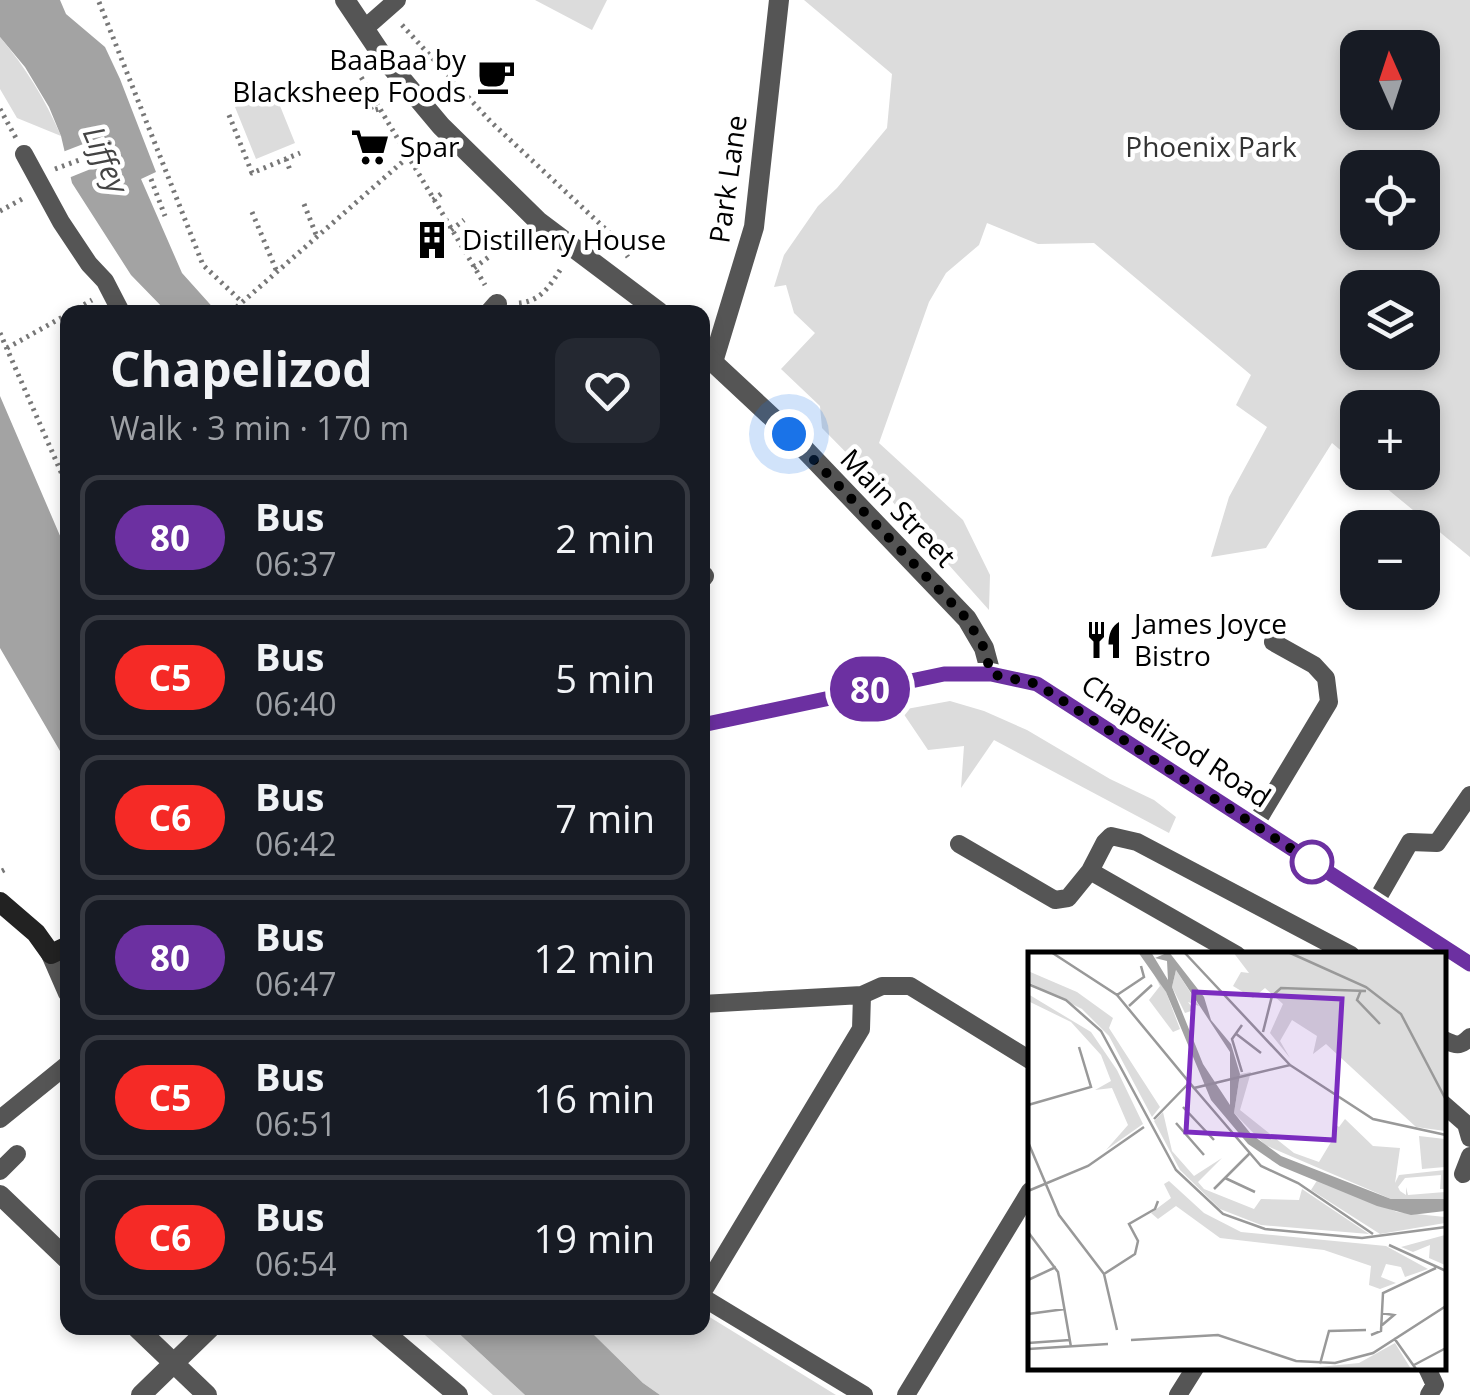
<!DOCTYPE html>
<html lang="en">
<head>
<meta charset="utf-8">
<style>
  body { margin:0; font-family:"Open Sans",sans-serif; background:#242831; color:#f1f3f6; height:100vh; display:flex; flex-direction:column; font-size:38px; white-space:nowrap }
  * { box-sizing:border-box; margin:0 }
  p { font-size:32px; color:#9ea1a6 }
  .icon { flex:none; width:55px; height:55px; fill:none; stroke:currentColor; stroke-width:2; stroke-linecap:round; stroke-linejoin:round }
  .map { position:relative; flex:1; overflow:hidden }
  .side { position:absolute; left:60px; top:305px; width:650px; height:1030px; display:flex; flex-direction:column; background:#171b24; border-radius:20px; box-shadow:0 5px 15px #0003 }
  .side>* { flex:none }
  .badge { padding:0 20px; border-radius:32px; font-size:35px; line-height:65px }
  .needle { width:65px; rotate:357deg }
  .fabs { position:absolute; left:1340px; top:30px; display:grid; gap:20px }
  .fabs a { display:grid; place-items:center; width:100px; height:100px; border-radius:20px; background:#171b24; box-shadow:0 5px 15px #0003; font-size:50px }
  .you { position:absolute; width:50px; height:50px; margin:-25px; border:8px solid #fff; border-radius:50%; background:#1a73e8; box-shadow:0 0 0 15px #1a73e833 }
  .map>.badge { position:absolute; translate:-50% -50%; box-shadow:0 0 0 5px #fff }
  .round { display:grid; place-items:center; flex:none; width:105px; height:105px; border-radius:20px; background:#242831 }
  .overview { display:flex; align-items:center; justify-content:space-between; height:170px; padding:0 50px }
  h1 { font-size:48px; font-weight:700; line-height:75px }
  ul { padding:0; list-style:none }
  li { display:flex; align-items:center; gap:30px; height:125px; margin:0 20px 15px; padding:0 30px; border:5px solid #363941; border-radius:20px }
  li div { flex:1 }
  li b { display:block; font-size:38px }
  li em { font-style:normal }
  li .badge { min-width:110px; font-weight:700; text-align:center }
  .map>svg:first-child { display:block }
  .green { fill:#dcdcdc; fill-rule:evenodd }
  .water { fill:#a3a3a3 }
  .pier { fill:#fff }
  .lines { fill:none; stroke-linecap:round; stroke-linejoin:round }
  .path { stroke:#777; stroke-width:5; stroke-dasharray:2.5 5; stroke-linecap:butt }
  .service { stroke:#555; stroke-width:18 }
  .minor { stroke:#555; stroke-width:20 }
  .tertiary { stroke:#555; stroke-width:20 }
  .secondary { stroke:#222; stroke-width:20 }
  .line-casing { stroke:#fff; stroke-width:22 }
  .line { stroke:#6c30a1; stroke-width:15 }
  .walk { stroke:#000; stroke-width:10; stroke-dasharray:0 18 }
  .stop-dot { fill:#fff; stroke:#6c30a1; stroke-width:5 }
  .labels { text-anchor:middle; stroke-width:9; stroke-linejoin:round; paint-order:stroke }
  .poi-label { font-size:28px; fill:#000; stroke:#fff; text-anchor:start }
  .park-label { font-size:28px; fill:#333; stroke:#fff }
  .street-label { font-size:28px; fill:#000; stroke:#fff }
  .water-label { font-size:30px; font-style:italic; fill:#444; stroke:#fff }
  .inset-road { fill:none; stroke:#999; stroke-width:2.5 }
  .view { fill:#7b2cbf; fill-opacity:0.15; stroke:#7b2cbf; stroke-width:5 }
  .inset-edge { fill:none; stroke:#000; stroke-width:5 }
</style>
</head>
<body>
<div class="map">
<svg width="1470" height="1395" viewBox="0 0 1470 1395">
  <rect width="100%" height="100%" fill="#fff"/>
  <!-- green -->
  <path class="green" d="M535,0H607L592,30Z
    M804,0H1470V557L1368,473L1422,472V408H1358L1357,464L1332,443L1266,548L1211,557L1229,497L1267,427L1236,405L1251,375L1094,243L1038,244L987,223L979,245L946,273L929,302L879,443L963,520L990,575L989,610L874,481L822,428L820,406L781,369L815,333L794,313L786,285L774,287L784,255L818,206L837,188L887,128L892,74ZM1358,48H1422V112H1358ZM1358,168H1422V232H1358ZM1358,288H1422V352H1358Z
    M0,37C26,68 45,99 61,136L17,118L0,89Z
    M274,91L295,143L256,159L235,107Z
    M950,701L984,711L1027,730L1110,779L1154,800L1176,817L1169,833L994,740L961,788L964,746L928,750L901,710Z
    M703,1313L836,1395H660L643,1383L587,1328H702Z
    M417,1328H453L525,1395H493Z"/>
  <!-- water -->
  <path class="water" d="M0,0H60L66,14L105,47L120,79L156,172L141,179L182,273L217,312H167L131,275L72,183L61,136L49,107L25,67L0,37Z
    M0,396L67,552V763L0,648Z
    M453,1328H587L643,1383L660,1395H525Z"/>
  <!-- pier -->
  <path class="pier" d="M104,136L113,160L66,179L60,153Z"/>
  <g class="lines">
    <!-- path -->
    <path class="path" d="M99,2L203,265L242,302
      M402,25L491,122L613,236L628,257
      M362,70L361,77L485,285
      M366,106L369,104L372,111L379,109
      M0,109L16,138
      M229,115L252,173L300,153
      M286,159L291,173
      M55,169L109,149
      M151,179L165,216
      M433,200L445,191
      M304,204L317,237
      M0,211L24,198
      M252,212L277,272
      M451,230L464,220
      M474,268L490,256
      M519,303C542,301 551,284 562,267
      M71,312L92,300
      M231,312L424,143
      M0,333L68,488
      M7,348L68,314
      M2,871L6,869"/>
    <!-- service -->
    <path class="service" d="M364,29L397,0
      M24,154L61,222L89,264L105,281L121,312
      M1255,825L1329,702L1326,678L1314,665L1273,642
      M959,844L1055,900L1068,898L1090,871L1105,842L1111,836L1137,842L1351,955
      M1090,871L1237,955
      M1375,903L1410,842L1437,843L1470,795
      M702,1004L862,995L882,986H910L1030,1060
      M1442,1039C1455,1045 1459,1048 1470,1037
      M1442,1103L1466,1124L1470,1138
      M0,1119L68,1064
      M0,1171L17,1154
      M1463,1174L1470,1156
      M702,1293L861,1029L862,995
      M702,1297L864,1395
      M1427,1368L1435,1385L1429,1395
      M906,1395L1030,1191
      M1178,1395L1195,1368"/>
    <!-- minor -->
    <path class="minor" d="M490,312L497,304
      M713,362L754,227L779,0
      M702,575L704,576
      M0,1195L68,1260
      M137,1328L207,1395
      M141,1395L210,1328"/>
    <!-- tertiary -->
    <path class="tertiary" d="M345,0L384,58L441,126L538,221L659,312
      M702,352L789,433L967,619L984,648L991,674
      M51,954L68,993
      M379,1328L458,1395"/>
    <!-- secondary -->
    <path class="secondary" d="M702,725L943,674H991L1037,684L1470,964
      M0,902L36,933L51,954L68,946"/>
  </g>
  <g class="lines">
    <!-- line casing -->
    <g class="line-casing">
      <path id="line" d="M702,725L944,674H991L1037,684L1470,964"/>
    </g>
    <!-- line -->
    <use href="#line" class="line"/>
    <!-- walk -->
    <path class="walk" d="M789,434L967,619L984,648L991,674L1037,684L1315,864L1312,862"/>
  </g>
  <!-- icons -->
  <defs>
    <g id="cafe-bare" transform="scale(3)"><path d="M-5.5-4.5H6V0H3Q3 3.5 0 3.5H-2.5Q-5.5 3.5-5.5 0ZM3-3.2v2h1.7v-2ZM-6 4.5H4V6H-6Z" fill="#000" stroke="#fff" stroke-width="2.5" paint-order="stroke"/></g>
    <g id="supermarket-bare" transform="scale(3)"><path d="M-6-5.5h2.5l.6 2H6L4.5 2H-2.5L-4.4-4H-6ZM-1.5 3.2a1.3 1.3 0 1 0 .1 0ZM3 3.2a1.3 1.3 0 1 0 .1 0Z" fill="#000" stroke="#fff" stroke-width="2.5" paint-order="stroke"/></g>
    <g id="building-bare" transform="scale(3)"><path d="M-4-6H4V6H1V3H-1V6H-4ZM-2.5-4.3h1.7v1.8h-1.7ZM.8-4.3h1.7v1.8H.8ZM-2.5-1h1.7V.8h-1.7ZM.8-1h1.7V.8H.8Z" fill="#000" stroke="#fff" stroke-width="2.5" paint-order="stroke"/></g>
    <g id="restaurant-bare" transform="scale(3)"><path d="M-5-6h1v4h1v-4h1v4h1v-4h1v5L-1.5 .5V6h-2V.5L-5-1ZM5-6V6H3V1.5H1.5Q1.5-4 5-6Z" fill="#000" stroke="#fff" stroke-width="2.5" paint-order="stroke"/></g>
  </defs>
  <g fill-rule="evenodd">
    <use href="#cafe-bare" x="496" y="76"/>
    <use href="#supermarket-bare" x="370" y="147"/>
    <use href="#building-bare" x="432" y="240"/>
    <use href="#restaurant-bare" x="1104" y="640"/>
  </g>
  <!-- markers -->
  <circle class="stop-dot" cx="1312" cy="862" r="20"/>
  <g class="labels">
    <!-- poi labels -->
    <g class="poi-label">
      <text x="466" y="70" text-anchor="end">BaaBaa by<tspan x="466" dy="32">Blacksheep Foods</tspan></text>
      <text x="400" y="157">Spar</text>
      <text x="462" y="250">Distillery House</text>
      <text x="1134" y="634">James Joyce<tspan x="1134" dy="32">Bistro</tspan></text>
    </g>
    <!-- park labels -->
    <g class="park-label">
      <text x="1211" y="157">Phoenix Park</text>
    </g>
    <!-- street labels -->
    <g class="street-label">
      <text transform="translate(728 179) rotate(-82)" y="10">Park Lane</text>
      <text transform="translate(898 508) rotate(46)" y="10">Main Street</text>
      <text transform="translate(1176 741) rotate(33)" y="10">Chapelizod Road</text>
    </g>
    <!-- water labels -->
    <g class="water-label">
      <text transform="translate(105 160) rotate(67)" y="10">Liffey</text>
    </g>
  </g>
  <!-- overview -->
  <g transform="translate(1028 952)">
    <rect width="418" height="418" fill="#fff"/>
    <path d="M205,0H417V179L388,175L298,92L285,102L289,84L264,68L252,89L262,106L242,81L255,52L237,36L225,46L205,34L213,20L221,21ZM123,16L138,40L152,77L145,80L121,48L132,34ZM148,18L171,54L160,50L166,58L157,61L144,35ZM0,19L49,40L85,66L81,76L132,155L124,165L81,84L54,57L0,30ZM0,42L63,80L89,118L115,172L78,198L100,173L84,136L67,138L83,129L73,103L43,70L0,49ZM223,120L212,158L266,201L291,210L309,180L305,171L311,175L317,167L345,194L372,196L367,231L371,223L417,218V237H412L413,223L377,226L370,235L372,239L378,243V235L380,243L417,240V247H363L237,193L206,161L212,122ZM135,160L144,199L166,224L194,206L170,230L176,237L226,257L233,247L271,248L274,237L341,282L233,273L192,257L152,218L126,169ZM391,184L417,187V215L394,217ZM290,227L369,260L417,265V271L352,282L283,238ZM141,229L176,261L213,280L358,294L400,317L377,325L373,315L358,312L353,325L368,331L352,337L341,333L343,314L296,298L192,286L148,254L130,267L123,261L143,246L136,232ZM417,283V313L401,306L402,293L385,300L373,295ZM367,391L383,417H271L331,411Z" fill="#dcdcdc"/>
    <path d="M110,0H123L140,28L139,9L127,6L141,0L176,45L183,68L203,92L212,122L206,161L223,182L253,204L363,247H417V259L383,263L349,254L252,214L220,192L183,148L138,40ZM148,18L202,100V153L175,112L144,35Z" fill="#a3a3a3" fill-rule="evenodd"/>
    <path class="inset-road" d="M23,0L89,43L166,136L262,113L345,167L418,183M156,0L262,113M260,0L338,35L373,62L418,148M0,32L38,48L73,79L148,218L195,262L237,277L334,286L418,275M333,38L329,48L352,72M89,43L116,25L113,14M101,54L124,33M214,73L204,87L214,120M235,80L244,44L253,36L338,39M207,81L233,101M166,136L233,214L270,231L345,282M0,153L63,135L51,95M155,155L186,188M126,167L161,131M148,171L176,203M0,190L31,263L76,322L89,378M197,226L227,240M186,237L222,201M0,239L60,214L116,175M0,280L30,320L43,395M361,293L418,319M76,322L107,302L110,289L101,272L127,257L130,249M0,328L28,315M0,362L37,357M353,374L366,363L353,361M343,383L353,379L355,341L408,316M366,386L388,417M103,388L190,383L268,409L307,411L345,401L418,354M0,391L42,388M0,397L80,392M292,412L301,379L338,378M386,413L418,396"/>
    <path class="view" d="M166,40L314,47L306,188L158,180Z"/>
    <rect width="418" height="418" class="inset-edge"/>
  </g>
</svg>
<div class="fabs">
<a><svg class="needle" viewBox="-14 -14 28 28"><path d="M0-13l5 13h-10z" fill="#e53935"/><path d="M0 13l5-13h-10z" fill="#9ea1a6"/></svg></a>
<a><svg class="icon" aria-label="locate" viewBox="0 0 24 24"><circle cx="12" cy="12" r="6"/><path d="M12 2v4M12 18v4M2 12h4M18 12h4"/></svg></a>
<a><svg class="icon" aria-label="layers" viewBox="0 0 24 24"><path d="M12 4l9 5-9 5-9-5zM3 14l9 5 9-5"/></svg></a>
<a>+</a>
<a>−</a>
</div>
<div class="you" style="left:789px;top:434px"></div>
<b class="badge" style="left:870px;top:689px;background:#6c30a1;color:#fff">80</b>
<section class="side">
<div class="overview"><div><h1>Chapelizod</h1><p>Walk · 3 min · 170 m</p></div><a class="round"><svg class="icon" aria-label="heart" viewBox="0 0 24 24"><path d="M12 20l-8-8c-3-5 5-10 8-4 3-6 11-1 8 4z"/></svg></a></div>
<ul>
<li><span class="badge" style="background:#6c30a1;color:#fff">80</span><div><b>Bus</b><p>06:37</p></div><em>2 min</em></li>
<li><span class="badge" style="background:#f52a26;color:#fff">C5</span><div><b>Bus</b><p>06:40</p></div><em>5 min</em></li>
<li><span class="badge" style="background:#f52a26;color:#fff">C6</span><div><b>Bus</b><p>06:42</p></div><em>7 min</em></li>
<li><span class="badge" style="background:#6c30a1;color:#fff">80</span><div><b>Bus</b><p>06:47</p></div><em>12 min</em></li>
<li><span class="badge" style="background:#f52a26;color:#fff">C5</span><div><b>Bus</b><p>06:51</p></div><em>16 min</em></li>
<li><span class="badge" style="background:#f52a26;color:#fff">C6</span><div><b>Bus</b><p>06:54</p></div><em>19 min</em></li>
</ul>
</section>
</div>
</body>
</html>
